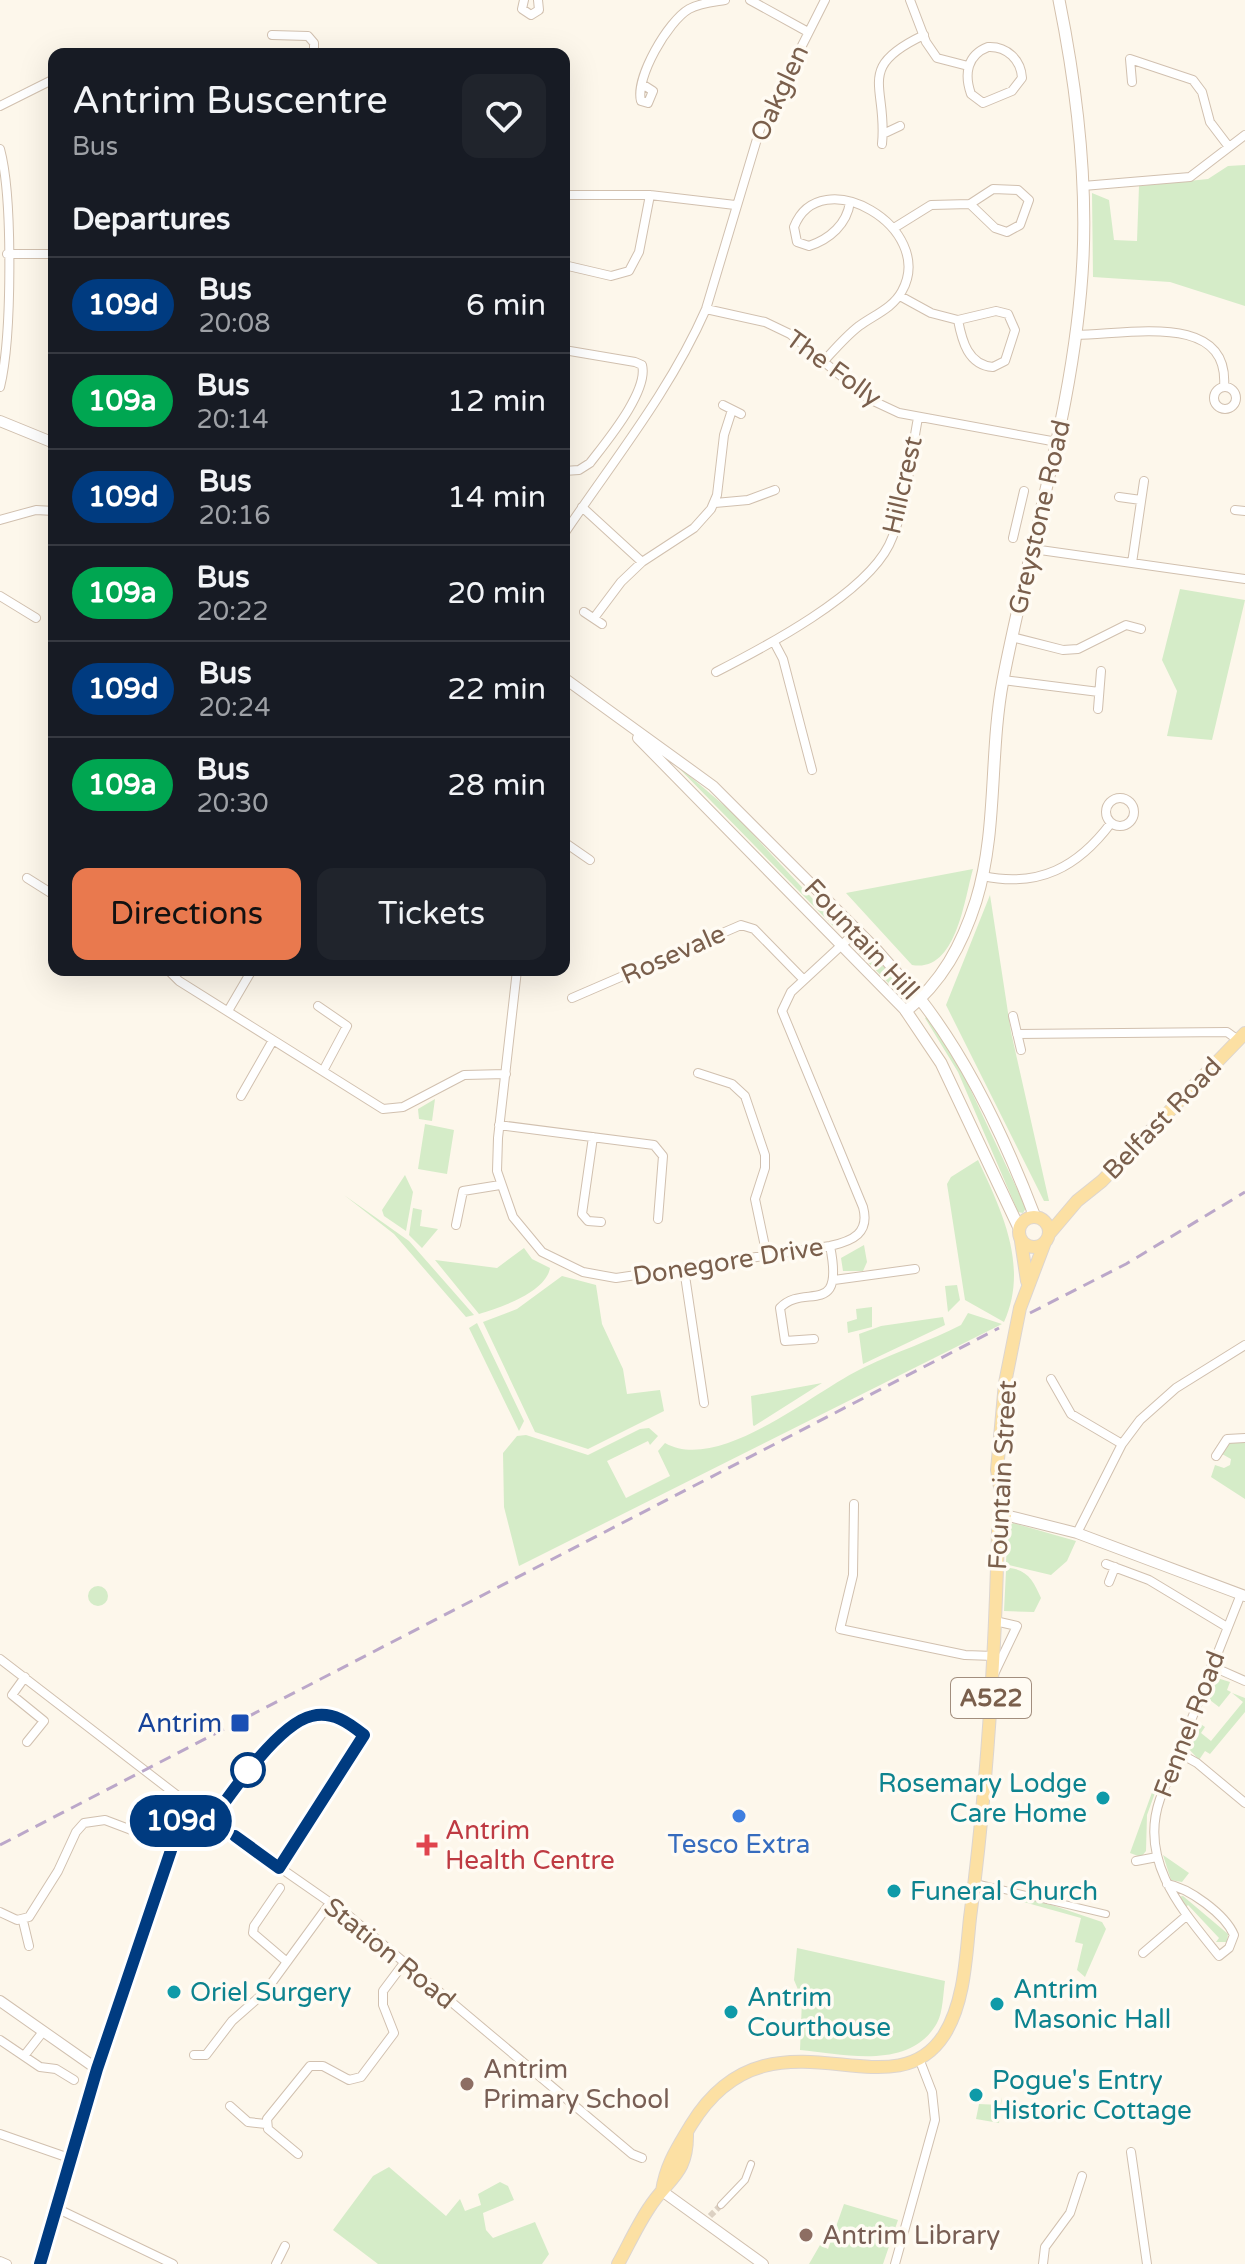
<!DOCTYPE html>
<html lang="en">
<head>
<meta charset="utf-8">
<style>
  body { margin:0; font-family:"Varela Round",sans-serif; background:#20242c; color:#f1f3f6; height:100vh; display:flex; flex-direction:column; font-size:30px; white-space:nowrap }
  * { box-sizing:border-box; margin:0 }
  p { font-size:26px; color:#9ea1a6 }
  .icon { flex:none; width:44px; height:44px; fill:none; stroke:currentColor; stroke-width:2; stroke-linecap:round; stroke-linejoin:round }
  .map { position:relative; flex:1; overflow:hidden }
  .panel { position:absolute; left:48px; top:48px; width:522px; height:928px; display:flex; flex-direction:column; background:#171b24; border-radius:16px; box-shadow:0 8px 32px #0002 }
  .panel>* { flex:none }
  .badge { padding:0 16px; border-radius:26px; font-size:28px; line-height:52px }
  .map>.badge { position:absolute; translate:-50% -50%; box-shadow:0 0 0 4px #fff }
  h2 { padding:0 24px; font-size:30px; line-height:72px }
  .round { display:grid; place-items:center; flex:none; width:84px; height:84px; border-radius:16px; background:#20242c }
  .head { display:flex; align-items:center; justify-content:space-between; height:136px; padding:0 24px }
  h1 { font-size:38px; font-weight:600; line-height:60px }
  .action { display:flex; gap:16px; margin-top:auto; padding:16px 24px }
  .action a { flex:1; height:92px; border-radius:16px; background:#e9794e; color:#111; font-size:32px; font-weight:600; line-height:92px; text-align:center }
  .action a+a { background:#20242c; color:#f1f3f6 }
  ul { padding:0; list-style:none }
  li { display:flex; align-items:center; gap:24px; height:96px; padding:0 24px; border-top:2px solid #363941 }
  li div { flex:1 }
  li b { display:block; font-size:30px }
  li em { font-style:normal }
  li .badge { min-width:88px; font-weight:700; text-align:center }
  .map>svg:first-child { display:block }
  .green { fill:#d5ecc8 }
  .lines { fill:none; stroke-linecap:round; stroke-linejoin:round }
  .pedestrian-tunnel { stroke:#dcd1c3; stroke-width:6; stroke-dasharray:6 3; stroke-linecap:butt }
  .pedestrian-casing { stroke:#d1c0af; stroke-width:8 }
  .minor-casing { stroke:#d1c0af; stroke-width:10 }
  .tertiary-casing { stroke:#d1c0af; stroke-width:12 }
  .secondary-casing { stroke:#d4c1ad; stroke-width:13 }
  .primary-casing { stroke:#dcd5d0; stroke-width:14 }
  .pedestrian { stroke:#fff; stroke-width:6 }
  .minor { stroke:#fff; stroke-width:8 }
  .tertiary { stroke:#fff; stroke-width:10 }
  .secondary { stroke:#fff; stroke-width:11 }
  .primary { stroke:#fce0a3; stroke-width:12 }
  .rail { stroke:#bba7c9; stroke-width:3; stroke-dasharray:12 8; stroke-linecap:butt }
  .line-casing { stroke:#fff; stroke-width:18 }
  .line { stroke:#003b80; stroke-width:12 }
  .transit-dot { fill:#1a4fb4; stroke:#fffbf3; stroke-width:3 }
  .stop-dot { fill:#fff; stroke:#003b80; stroke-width:4 }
  .culture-dot { fill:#0f9aa8; stroke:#fffbf3; stroke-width:3 }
  .shop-dot { fill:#3f7fe0; stroke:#fffbf3; stroke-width:3 }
  .health-dot { fill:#e0444e; stroke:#fffbf3; stroke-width:3 }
  .education-dot { fill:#8d6e63; stroke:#fffbf3; stroke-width:3 }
  .labels { text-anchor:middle; stroke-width:7; stroke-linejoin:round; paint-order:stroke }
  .shield { fill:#fffbf3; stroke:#a28e7e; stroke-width:2 }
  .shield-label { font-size:24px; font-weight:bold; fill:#7a5f4c }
  .street-label { font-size:26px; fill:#7a5f4c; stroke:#fffbf3 }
  .transit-label { font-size:26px; fill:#164399; stroke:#fffbf3; text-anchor:end }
  .culture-label { font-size:26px; fill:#0d838f; stroke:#fffbf3; text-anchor:start }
  .health-label { font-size:26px; fill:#be3a42; stroke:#fffbf3; text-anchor:start }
  .shop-label { font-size:26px; fill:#366cbe; stroke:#fffbf3 }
  .education-label { font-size:26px; fill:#785e54; stroke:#fffbf3; text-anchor:start }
</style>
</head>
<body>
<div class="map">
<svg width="1245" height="2264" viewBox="0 0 1245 2264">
  <rect width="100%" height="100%" fill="#fdf7eb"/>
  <!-- green -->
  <path class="green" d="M1245,165V306L1170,282L1093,277L1092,193L1109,200L1114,240L1137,241L1139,186L1208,179L1228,166Z
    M1180,589L1245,600L1212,740L1167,736L1177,691L1162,660Z
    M670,759L734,814L838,926L834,927Z
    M973,869C964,901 956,973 912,965L846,893Z
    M990,895L1011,1032L1049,1201H1044L946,1005Z
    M861,945L906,988V994L900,995L859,953Z
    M928,1016L960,1067L1026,1208L1023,1213L1018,1212L958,1072L925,1018Z
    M435,1099L432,1121L419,1119L418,1109Z
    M425,1124L454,1130L447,1174L418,1169Z
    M978,1160C1002,1211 1029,1267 1004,1322L965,1300L947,1184L951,1177Z
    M405,1175L413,1192L406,1231L384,1216L382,1210Z
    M344,1195L409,1241L474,1315L466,1317L394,1234Z
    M413,1208L422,1210L420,1226L438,1229L422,1248L409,1235Z
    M864,1245L867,1262L863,1271H843L841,1258Z
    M524,1248L532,1259L550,1268C546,1292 500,1308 479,1314L435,1260L497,1268Z
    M562,1276L596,1285L602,1324L623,1369L627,1394L660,1390L664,1411L588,1449L535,1432L483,1322L517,1309Z
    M957,1285L960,1300L948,1312L945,1286Z
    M872,1307V1327L848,1333L847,1322L857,1319L856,1309Z
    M968,1313L1002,1324L519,1566L504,1507L503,1453L517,1436L526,1435L588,1455L640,1429L649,1428L658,1436L650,1445L648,1441L607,1461L626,1498L670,1476L658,1451L665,1443C720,1474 815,1390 865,1367C896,1352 930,1341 961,1325Z
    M943,1317L945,1325L863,1364L859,1334L881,1326Z
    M477,1323L524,1421L519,1431L469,1328Z
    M822,1383L754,1426L753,1425L751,1396Z
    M1239,1440L1245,1443V1499L1211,1477L1215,1465L1224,1468L1230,1465L1231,1459L1222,1454L1225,1443Z
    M1013,1523L1076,1541L1067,1561L1051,1575L1009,1565L1006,1562L1008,1528Z
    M1010,1568C1028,1570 1034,1582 1041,1598L1034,1612L1004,1611L1006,1571Z
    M88 1596a10 10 0 1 1 20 0a10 10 0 1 1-20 0Z
    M1217,1678L1230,1682L1227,1690L1231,1692L1219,1707L1206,1697Z
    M1232,1693L1245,1698V1712L1210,1754L1205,1751L1199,1760L1187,1747L1196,1721L1205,1727L1201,1733L1211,1741L1243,1702Z
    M1158,1776L1160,1779L1147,1815L1146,1851L1141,1857L1130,1853Z
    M1163,1855L1189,1873L1182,1882L1171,1880Z
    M1183,1896L1228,1934L1227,1942H1216L1219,1938L1188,1905L1185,1908L1178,1897Z
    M1031,1898L1102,1922L1106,1929L1085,1977L1077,1970L1083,1944L1075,1942L1081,1918L1020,1901Z
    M797,1948L945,1981C943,1994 943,2012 937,2023C910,2071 844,2054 800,2050L802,1999L794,1980Z
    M1002,2097L999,2123L976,2119L979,2104L1000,2105Z
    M389,2167L446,2216L460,2199L465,2211L481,2205L478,2194L500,2182L508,2186L514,2200L483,2213L486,2230L493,2238L535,2222L549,2254L542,2264H378L333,2230L373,2176Z
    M844,2204L898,2220L883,2264H809L820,2245L828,2249Z"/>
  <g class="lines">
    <!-- pedestrian-tunnel -->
    <path class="pedestrian-tunnel" d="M710,2216L721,2205"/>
    <!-- pedestrian casing -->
    <g class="pedestrian-casing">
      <path id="pedestrian" d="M975,1883L1106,1914
        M721,2205L745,2180L751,2164"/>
    </g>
    <!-- minor casing -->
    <g class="minor-casing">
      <path id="minor" d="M524,0L522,9L531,15L539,10L538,0
        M750,0L808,32
        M910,0L926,42L937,58L968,66
        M272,35L308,36L314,43V54
        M988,47C1007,46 1021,60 1022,78L1012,91L983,103L971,94C964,74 967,55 988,47Z
        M1132,82L1130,59L1193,80L1202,92L1210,122L1229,147
        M642,84L653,91L648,103L641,101C635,78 668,21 689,9C700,3 713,2 725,0
        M0,106L54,79
        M883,134L900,126
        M882,144C888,86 854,68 924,35
        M0,149C13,197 12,338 0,387
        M1083,186L1190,177L1245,135
        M564,195H650L735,205
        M894,228L931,205L970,204L993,189L1018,190L1029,200L1020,225L1007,232L995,228L970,204
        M7,254H54
        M564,265L611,276L629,271L639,252L650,195
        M900,296L931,313L958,320C962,341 968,365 993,367L1005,361L1015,330L1008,314L996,311L958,320
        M706,309L765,322L790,334L869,399L899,413L1057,442
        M1076,335C1125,335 1230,310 1224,387
        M564,350L635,362L642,365C649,391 606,442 590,463L579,470L564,471
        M824,361C835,349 846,336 859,326C874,315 893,308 902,291C937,228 820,160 794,227L797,242L809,246C830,239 847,224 850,202
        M1214 398a11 11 0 1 1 22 0a11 11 0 1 1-22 0Z
        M723,405L741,414
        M1119,497L1141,500
        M715,503L748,500L775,490
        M582,507L642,562L694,528L711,509L717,495L724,435L732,410
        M1235,510L1245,511
        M0,520L36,510L54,511
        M564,534C613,461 670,391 706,309L760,129L825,0
        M1013,538L1024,491
        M1033,549L1245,579
        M1132,563L1144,481
        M0,596L36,618
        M584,612L602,624
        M594,618L621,582L642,562
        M1012,637L1063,650L1078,649L1126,625L1141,629
        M774,642L783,659L812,770
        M716,672C765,647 864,595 889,545C907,507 910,459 918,418
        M1003,680L1099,692
        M1098,709L1101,671
        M1106 812a14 14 0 1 1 28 0a14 14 0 1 1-28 0Z
        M564,842L590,860
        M983,876C1039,888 1078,867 1111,823
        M27,878L54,895
        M168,970L179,981L383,1109L403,1107L464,1075L506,1074
        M517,970L498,1138L497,1171L513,1217L542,1252L583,1272L616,1278L830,1246C853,1241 870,1233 863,1207L782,1011L791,992L858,930
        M572,998L741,925L754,929L804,980
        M318,1006L347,1026L323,1071
        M228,1011L252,970
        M1013,1016L1021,1050
        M1017,1034L1227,1032L1238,1040
        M698,1073L732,1084L745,1096L765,1155V1168L755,1199L767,1256
        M241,1096L273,1040
        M499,1125L654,1145L663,1156L658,1219
        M593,1137L582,1214L588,1221L601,1222
        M456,1225L463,1191L500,1185
        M684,1269L704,1403
        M834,1280L915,1269
        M814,1339L785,1341L780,1308C804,1282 845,1320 830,1246
        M1051,1379L1071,1414L1122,1444
        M1216,1456L1227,1439L1245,1438
        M854,1504L853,1575L840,1629L965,1655L994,1656
        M1077,1533L1122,1444L1140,1420L1176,1388L1245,1345
        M1106,1564L1149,1580L1227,1627
        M1109,1582L1115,1567
        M0,1659L187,1803L348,1915L632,2154L642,2158
        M1211,1666L1245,1681
        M994,1674L1017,1626L995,1621
        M25,1677L12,1695L44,1721L27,1742
        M1179,1753L1197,1763L1245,1803
        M1136,1861L1157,1857
        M1167,1884C1189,1888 1225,1914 1234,1935L1229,1948L1219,1956C1183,1911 1138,1862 1160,1799L1241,1594
        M280,1888L254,1926L253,1933L287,1962
        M0,1912L17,1920L29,1917L58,1871L76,1832L84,1823L105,1820L171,1845
        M23,1921L29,1946
        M1143,1953L1185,1917
        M0,2040L40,2067L56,2069L74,2080
        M194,2055H206L232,2021L265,1992L330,1903
        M24,2056L42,2033
        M230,2106L248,2122L266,2124
        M0,2134L72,2159
        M1131,2152L1147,2264
        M298,2154L268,2129L267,2119L310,2066H323L349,2080L361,2077L394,2033L383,2005V1991L404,1963
        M56,2208L173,2264
        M0,2261L7,2264
        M276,2264L285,2246
        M895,2264L935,2120L932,2092L920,2061
        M1043,2264L1045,2247L1070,2213L1082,2176"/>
    </g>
    <!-- tertiary casing -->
    <g class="tertiary-casing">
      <path id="tertiary" d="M0,421L54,443
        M564,678L713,786L876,949L920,999
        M638,738L906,1011
        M1005,1515L1077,1533L1245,1596
        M0,2001L97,2069
        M662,2191L763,2264
        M40,2264L97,2069L187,1803"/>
    </g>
    <!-- secondary casing -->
    <g class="secondary-casing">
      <path id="secondary" d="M920,999C970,1063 1006,1141 1035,1217
        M1019,1228L941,1063L906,1011C942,982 962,945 976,901C998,830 989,753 1003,680C1030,539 1076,402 1083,258C1087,172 1076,84 1059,0"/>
    </g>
    <!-- primary casing -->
    <g class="primary-casing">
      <path id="primary" d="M1019 1232a15 15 0 1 1 30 0a15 15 0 1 1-30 0Z
        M1049,1234L1077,1201L1102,1181L1245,1033
        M1021,1241L1027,1281
        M662,2191C666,2164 678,2147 691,2125C770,1996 890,2119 944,2035C965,2002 966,1955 970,1918C987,1789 995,1660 998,1531L1005,1515L997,1470L1005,1383L1020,1308L1045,1242
        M618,2264C628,2246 637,2226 649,2208C668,2178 688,2175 687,2133"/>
    </g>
    <!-- pedestrian -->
    <use href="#pedestrian" class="pedestrian"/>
    <!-- minor -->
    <use href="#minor" class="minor"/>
    <!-- tertiary -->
    <use href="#tertiary" class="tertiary"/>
    <!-- secondary -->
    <use href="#secondary" class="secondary"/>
    <!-- primary -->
    <use href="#primary" class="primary"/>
    <!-- rail -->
    <path class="rail" d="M1030,1313L1126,1264L1245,1192
      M0,1845L999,1328"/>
  </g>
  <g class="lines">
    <!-- line casing -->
    <g class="line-casing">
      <path id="line" d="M40,2264L97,2069L187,1803L212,1820C231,1793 279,1723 312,1716C333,1711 349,1723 364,1735L279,1868L235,1836"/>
    </g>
    <!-- line -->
    <use href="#line" class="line"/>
  </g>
  <!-- markers -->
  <rect class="transit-dot" x="230" y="1713" width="20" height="20" rx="4"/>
  <circle class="stop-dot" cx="248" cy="1770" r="16"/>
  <g class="culture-dot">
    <circle cx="1103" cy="1798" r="8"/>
    <circle cx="894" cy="1891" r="8"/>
    <circle cx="174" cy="1992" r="8"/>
    <circle cx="997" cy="2004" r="8"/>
    <circle cx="731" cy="2012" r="8"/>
    <circle cx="976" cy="2095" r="8"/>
  </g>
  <circle class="shop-dot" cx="739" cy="1816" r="8"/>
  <path class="health-dot" d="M423 1833h8v8h8v8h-8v8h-8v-8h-8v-8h8z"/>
  <g class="education-dot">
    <circle cx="467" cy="2084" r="8"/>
    <circle cx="806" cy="2235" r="8"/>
  </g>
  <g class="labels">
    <!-- shield labels -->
    <rect class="shield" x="951" y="1678" width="80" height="40" rx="6"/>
    <g class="shield-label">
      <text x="991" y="1706">A522</text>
    </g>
    <!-- street labels -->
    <g class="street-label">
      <text transform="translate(779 93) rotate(-65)" y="9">Oakglen</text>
      <text transform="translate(834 368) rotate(36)" y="9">The Folly</text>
      <text transform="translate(902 485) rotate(-77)" y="9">Hillcrest</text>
      <text transform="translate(1039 517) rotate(-77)" y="9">Greystone Road</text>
      <text transform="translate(862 939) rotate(47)" y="9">Fountain Hill</text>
      <text transform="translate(673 954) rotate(-24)" y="9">Rosevale</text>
      <text transform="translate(1162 1118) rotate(-46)" y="9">Belfast Road</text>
      <text transform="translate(728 1261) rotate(-9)" y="9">Donegore Drive</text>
      <text transform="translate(1002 1475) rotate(-87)" y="9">Fountain Street</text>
      <text transform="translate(1189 1724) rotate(-69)" y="9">Fennel Road</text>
      <text transform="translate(390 1953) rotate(39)" y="9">Station Road</text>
    </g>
    <!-- transit labels -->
    <g class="transit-label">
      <text x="222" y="1732">Antrim</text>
    </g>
    <!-- culture labels -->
    <g class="culture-label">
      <text x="1087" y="1792" text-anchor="end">Rosemary Lodge<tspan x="1087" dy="30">Care Home</tspan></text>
      <text x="910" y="1900">Funeral Church</text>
      <text x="1013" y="1998">Antrim<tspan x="1013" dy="30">Masonic Hall</tspan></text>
      <text x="190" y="2001">Oriel Surgery</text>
      <text x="747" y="2006">Antrim<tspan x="747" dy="30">Courthouse</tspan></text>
      <text x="992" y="2089">Pogue's Entry<tspan x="992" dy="30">Historic Cottage</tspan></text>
    </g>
    <!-- health labels -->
    <g class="health-label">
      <text x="445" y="1839">Antrim<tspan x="445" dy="30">Health Centre</tspan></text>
    </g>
    <!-- shop labels -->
    <g class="shop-label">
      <text x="739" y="1853">Tesco Extra</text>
    </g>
    <!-- education labels -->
    <g class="education-label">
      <text x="483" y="2078">Antrim<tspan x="483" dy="30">Primary School</tspan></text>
      <text x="822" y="2244">Antrim Library</text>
    </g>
  </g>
</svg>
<b class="badge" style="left:181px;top:1821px;background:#003b80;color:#fff">109d</b>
<section class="panel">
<div class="head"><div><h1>Antrim Buscentre</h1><p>Bus</p></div><a class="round"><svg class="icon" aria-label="heart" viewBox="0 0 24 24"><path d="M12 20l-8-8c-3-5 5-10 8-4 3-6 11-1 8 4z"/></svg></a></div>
<h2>Departures</h2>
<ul>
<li><span class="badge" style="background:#003b80;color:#fff">109d</span><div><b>Bus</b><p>20:08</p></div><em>6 min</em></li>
<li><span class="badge" style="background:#00a651;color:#fff">109a</span><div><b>Bus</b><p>20:14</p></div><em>12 min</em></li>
<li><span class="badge" style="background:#003b80;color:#fff">109d</span><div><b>Bus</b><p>20:16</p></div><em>14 min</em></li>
<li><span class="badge" style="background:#00a651;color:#fff">109a</span><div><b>Bus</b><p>20:22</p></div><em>20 min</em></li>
<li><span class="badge" style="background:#003b80;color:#fff">109d</span><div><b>Bus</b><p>20:24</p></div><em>22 min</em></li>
<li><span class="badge" style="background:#00a651;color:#fff">109a</span><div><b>Bus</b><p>20:30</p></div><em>28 min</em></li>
</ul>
<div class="action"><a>Directions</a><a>Tickets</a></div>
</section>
</div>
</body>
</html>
